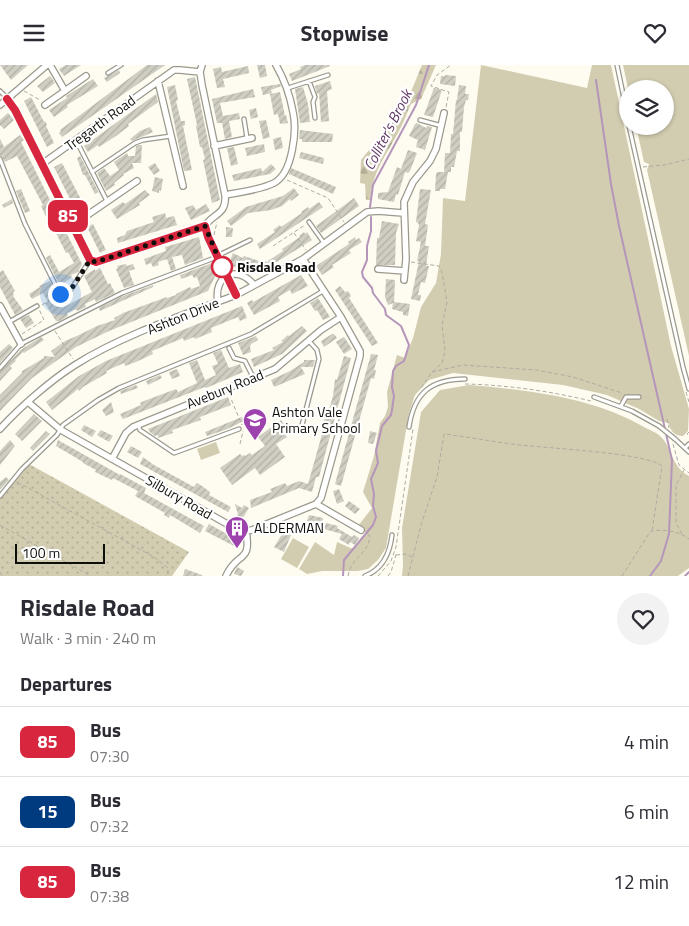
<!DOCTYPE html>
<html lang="en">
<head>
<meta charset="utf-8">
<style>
  body { margin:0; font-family:"Titillium Web",sans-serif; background:#f2f2f3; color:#2b2b33; height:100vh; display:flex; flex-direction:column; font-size:19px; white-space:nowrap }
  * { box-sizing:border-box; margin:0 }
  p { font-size:16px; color:#7c7c81 }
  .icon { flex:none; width:28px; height:28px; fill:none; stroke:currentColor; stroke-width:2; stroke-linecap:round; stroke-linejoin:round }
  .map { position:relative; height:511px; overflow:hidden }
  .sheet { display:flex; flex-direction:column; background:#fff; flex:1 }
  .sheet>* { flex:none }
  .badge { padding:0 10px; border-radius:8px; font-size:18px; line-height:32px }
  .controls { position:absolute; left:619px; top:15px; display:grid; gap:10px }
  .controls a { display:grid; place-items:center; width:55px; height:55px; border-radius:50%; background:#fff; box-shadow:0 1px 4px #0004; font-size:25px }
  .scale { position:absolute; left:15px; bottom:12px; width:90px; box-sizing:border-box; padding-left:5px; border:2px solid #0e0e0a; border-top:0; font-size:14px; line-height:18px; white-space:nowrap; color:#0e0e0a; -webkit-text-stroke:4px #fff; paint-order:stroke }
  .you { position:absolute; width:25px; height:25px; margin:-12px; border:4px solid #fff; border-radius:50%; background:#1a73e8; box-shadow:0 0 0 8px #1a73e833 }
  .map>.badge { position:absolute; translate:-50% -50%; box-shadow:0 0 0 2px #fff }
  h2 { padding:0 20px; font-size:19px; line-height:45px }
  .round { display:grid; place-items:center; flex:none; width:52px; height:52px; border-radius:26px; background:#f2f2f3 }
  .head { display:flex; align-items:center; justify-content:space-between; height:85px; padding:0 20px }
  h1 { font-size:24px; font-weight:700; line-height:38px }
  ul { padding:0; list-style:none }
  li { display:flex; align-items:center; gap:15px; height:70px; padding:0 20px; border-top:1px solid #e1e1e2 }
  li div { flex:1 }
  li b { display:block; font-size:19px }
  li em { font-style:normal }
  li .badge { min-width:55px; font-weight:700; text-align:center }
  header { display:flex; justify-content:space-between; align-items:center; height:65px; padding:0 20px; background:#fff; font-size:22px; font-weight:700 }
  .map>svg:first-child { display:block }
  .grass { fill:#d2cdb1 }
  .forest { fill:url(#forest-firs) }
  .garden { fill:url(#garden-dots) }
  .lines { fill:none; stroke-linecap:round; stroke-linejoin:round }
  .stream { stroke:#b595ba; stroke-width:2 }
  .building { fill:url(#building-hatch) }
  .lane-casing { stroke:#9b998e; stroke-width:5.5 }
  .street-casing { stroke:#9b998e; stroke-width:8 }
  .path { stroke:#adaca2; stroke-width:1; stroke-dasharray:4 2.5; stroke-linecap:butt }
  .lane { stroke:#fff; stroke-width:3 }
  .street { stroke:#fff; stroke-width:5.5 }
  .lane-bridge-casing { stroke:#9b998e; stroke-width:5.5; stroke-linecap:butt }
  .lane-bridge { stroke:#fff; stroke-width:3 }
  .line-casing { stroke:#fff; stroke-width:11 }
  .line { stroke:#d7263d; stroke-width:8 }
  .walk { stroke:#0e0e0a; stroke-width:5; stroke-dasharray:0 9 }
  .stop-dot { fill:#fff; stroke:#d7263d; stroke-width:2.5 }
  .labels { text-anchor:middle; stroke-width:4.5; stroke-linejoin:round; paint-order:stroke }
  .street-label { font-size:14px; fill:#0e0e0a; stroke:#fff }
  .stop-label { font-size:14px; font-weight:bold; fill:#0e0e0a; stroke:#fff; text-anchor:start }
  .poi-label { font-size:14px; fill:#0e0e0a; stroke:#fff; text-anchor:start }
  .water-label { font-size:15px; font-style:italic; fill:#603666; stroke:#fff }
</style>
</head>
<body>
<header><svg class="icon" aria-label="menu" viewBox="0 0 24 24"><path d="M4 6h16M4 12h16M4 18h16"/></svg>Stopwise<svg class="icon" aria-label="heart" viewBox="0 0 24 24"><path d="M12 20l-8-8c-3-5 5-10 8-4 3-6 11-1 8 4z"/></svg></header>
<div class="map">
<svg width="689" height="511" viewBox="0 0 689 511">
  <defs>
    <pattern id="forest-firs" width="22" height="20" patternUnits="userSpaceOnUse" patternTransform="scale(1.25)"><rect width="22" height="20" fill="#d2cdb1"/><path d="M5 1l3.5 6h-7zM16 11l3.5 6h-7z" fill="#b3af97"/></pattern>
    <pattern id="garden-dots" width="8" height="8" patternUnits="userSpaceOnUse" patternTransform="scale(1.25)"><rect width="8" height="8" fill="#d2cdb1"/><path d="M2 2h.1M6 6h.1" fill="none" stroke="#b3af97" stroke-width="1.8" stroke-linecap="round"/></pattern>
    <pattern id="building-hatch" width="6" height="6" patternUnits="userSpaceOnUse" patternTransform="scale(1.25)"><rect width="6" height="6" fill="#d0cec3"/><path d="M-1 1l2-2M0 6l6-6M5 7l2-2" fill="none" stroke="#b1b0a6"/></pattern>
  </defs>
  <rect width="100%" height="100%" fill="#fefcf0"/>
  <!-- grass -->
  <path class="grass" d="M481,0L587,23L592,0H611L671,281L689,344L688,366L683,371C674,371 671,366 668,358L659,356L639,344L607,330L563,320L453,308L429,315L415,330L409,348L386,483L378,495L368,504L358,506H322L307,509L299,504L315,477L334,490L337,477L353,484L367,469L358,461L372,443L363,427L374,391L380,358L385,351L388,342L387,327L397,290L405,293L413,273L421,242L436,218L441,189L443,133L465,136Z
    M623,0H689V291L647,105L649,99L644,97L636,61H665V24H628Z
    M469,320C528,325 592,332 644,362C649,365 656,367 660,371C673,382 670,401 689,411V503L678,511H402L403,500L402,463L421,347L440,325Z
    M216,377L220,388L201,395L197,384Z
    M293,473L309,482L297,503L281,494Z"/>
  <!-- forest -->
  <path class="forest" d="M422,0H436L421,34L411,39C407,48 403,59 398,68C384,94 374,104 370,135H366L365,119L360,118L361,95L381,70L390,63L402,33L410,29Z"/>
  <!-- garden -->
  <path class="garden" d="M29,399L189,487L172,511H0V434Z"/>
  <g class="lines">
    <!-- stream -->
    <path class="stream" d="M596,15L611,119L619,161L672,395L669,469L661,496L650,511
      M370,142L373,120L416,40L429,0
      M343,511L344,495L373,460L376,452L373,441L374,429L371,414L378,398L376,386L382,361L391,350L392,345L394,331L392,322L393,306L396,301L404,296L409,280L401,261L386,250L385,244L373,228L372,223L363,212L362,207L367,195V181L371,166V152
      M685,511L689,507"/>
  </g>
  <!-- building -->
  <path class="building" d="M0,0H28L11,15Z
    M66,0H81L64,11L59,4Z
    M147,0H165L62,72L59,68L61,67L60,65Z
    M257,0H265L267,11L260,13Z
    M305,0H329L330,1L292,16L289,9L301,4L300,2Z
    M248,1L249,8L223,14L225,22L217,23L213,4L221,2L222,7Z
    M119,5L120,8L107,17L104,13Z
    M445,10L456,11L455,21L440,19L441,11H445Z
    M50,11L55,18L43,27L37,21Z
    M195,12L220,135L212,138L203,95L205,94L202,82H200L196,61L197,60L187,14Z
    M93,14L98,21L67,40L68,42L54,52L49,45L67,33L66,31Z
    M330,16L332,24L327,26L329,56L321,57L319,28L317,29L315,21Z
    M280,19L281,21L271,25L272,28L263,30L261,22Z
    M175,20L178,35L176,36L181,56H185V60L183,61L192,105L184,106L167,22Z
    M459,20L466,21L465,29H469L468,35H466L464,42L462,67H460V86H457L454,102H451V107H448L445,124H440V126H435L436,109L437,107H444L445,88H450L451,69H453L456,35H457Z
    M303,22L308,39L310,57L300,58L295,24Z
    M434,23L442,25L433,52L424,50Z
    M253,24L255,32L220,38L223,51L239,48L240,54L229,56L232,72L225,74L222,58H217L212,34Z
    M280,27L285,51L286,50L288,58L280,59L278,49L274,50L270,29Z
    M156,29L158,37L128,59L129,61L116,71L99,82L98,80L88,87L84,81Z
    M31,32L44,57L45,56L47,60L46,61L54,78L47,82L24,36Z
    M256,43L258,52L251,54L249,45Z
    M8,48L14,55L4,64L0,60V55Z
    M266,55L270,72L263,74L259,56Z
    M417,58L426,63L427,61L432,62L425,85L416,82L418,75L409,71L415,59Z
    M150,62L153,67L132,76L130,74L140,66Z
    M300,65L333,69L332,77H302V74H299Z
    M20,70L24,75L21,77L82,199L78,207L71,210L72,212L60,221L46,193L50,190L59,207L74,198L68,187L66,188L50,156L47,154L41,141L43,140L17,91L5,97L2,92L0,91V74L4,82Z
    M281,72L283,83L275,85L273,74Z
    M264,79L265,87L247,91L245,83Z
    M139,80H142L141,98H132L134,103L123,109L124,110L114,118L115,120L106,126L97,108L104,103L110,111L119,105L114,97L127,88L128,91H135L136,81Z
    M234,82L238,99L231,101L227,83Z
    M408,85L417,88L410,106L408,108L405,107L398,130L396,129L394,137L378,134V128L388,127L397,102L401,104Z
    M301,87L324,93L323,99L299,93Z
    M80,91L100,130L98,127L95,129L85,110H83L77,93Z
    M62,98L86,144L77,148L54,102Z
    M155,98L160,106L154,110L148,102Z
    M271,99L276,104L270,109L234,116L232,110L261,103L262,107Z
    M291,103L336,122L333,129L289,109Z
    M155,112L163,114L161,126L159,125V128L152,126Z
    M294,123L299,130L291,136L290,134L282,141L271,145L248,148L231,161L227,156L246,142L283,131Z
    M21,124L30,146L25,148L16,126Z
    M420,124L431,125L425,159L428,160L425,181H429L426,201H429L425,218L421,217L418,230H421L420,236L411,234L419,196H417L421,177L416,176L419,160L418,158L416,157Z
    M145,125L150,130L139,138L140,140L117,154L111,145L123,137L125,139Z
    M354,133L359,141L321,168L316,161Z
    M12,134L13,138L4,143L2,140Z
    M319,137L323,142L260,184L257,179L275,167L273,165L280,160L281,162L302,148L301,147L308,142L309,144Z
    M206,139L210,146L191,155L185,143L193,140L196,145Z
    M165,148L166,153L174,151L177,160L118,178L117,173L125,170L127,166L154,157L152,152Z
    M382,156L399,159L396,168L395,200H376L377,173H379Z
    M93,159L106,185L100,188L87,162Z
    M226,162L233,163L232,172H226Z
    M304,167L305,169L307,167L312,175L267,203L263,195L269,198L268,196L283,186L282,184L300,172L299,171Z
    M199,172L203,193L185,200L182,190L172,192L176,204L171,206L167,194L158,197L159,200L153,202L151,198L146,200L144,194L166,186L165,182Z
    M355,172L356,175L359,173L362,177L349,185L351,188L332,200L334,202L322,210L316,201L349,179L348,177Z
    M233,188L243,193L244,191L259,196L254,207L252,208L232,201L230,196Z
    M212,198L217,207L208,226L109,266L76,282L32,313L0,346V330L22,308V306L44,293V291L55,292L51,286L65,276L79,270L97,261L115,255L114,253L123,248L167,232V233L176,230V229L190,222L191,224L200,221L197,212L194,213L192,210L181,214L180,210Z
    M126,199L127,201L133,199L135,204L129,206L134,220L124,223L116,204L118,203L117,201Z
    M100,203L108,219L110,218L115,228L96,237L95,234L85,239L86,242L77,246L76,244L67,248L68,251L59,256H56L45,238L48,237L43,228L32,234L29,229L40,222L39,221L50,216L55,226L53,227L62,243L92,227L84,211L95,204V206Z
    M3,205L15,226L13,227L14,230L13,231L23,245L15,250L0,222V207Z
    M301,210L308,221L292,229L290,225L278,232L280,236L254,250L247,238L252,235L253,237Z
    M386,214L395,215L394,237L410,239L408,251L403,250V247L392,244L393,238L388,240L385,232Z
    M153,220V222L100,246L99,243L123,231Z
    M340,221L345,227L348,226L351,231L349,233L378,278L372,281L335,225Z
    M318,233L330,252L323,255L317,245L315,246L310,238Z
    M242,241L247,253L240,256L238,252L211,263L212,267L195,274L194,272L184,276L183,273L152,286L153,289L136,297L125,301L124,298L106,306L107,308L83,322L79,326L78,324L52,345L46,337L79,311L106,296Z
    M29,250L34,258L26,263L20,254Z
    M302,261L307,266L282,289L254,302L251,294L274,285L272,283L283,277L281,276L288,270L289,271Z
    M332,269H334L337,273L324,282L321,276Z
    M256,271L258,275L251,279L250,282L251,287L243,290L238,278Z
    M41,272L44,275L24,288L23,287L15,295L16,296L10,301L12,303L0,316V306L22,284Z
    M344,272L352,284L344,289L336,277Z
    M9,279L13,283L0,298V287Z
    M221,285L229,303L240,299L243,307L211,321L206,323L205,322L123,354L120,349L141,340L140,338L144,336L176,324L178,327L197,318L189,298L197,295L205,315L216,310L212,301L218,299L213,288Z
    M371,289L378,290L374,305H376L374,314L371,313L341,421L335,419Z
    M344,291L351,293L319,412H316L312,427L299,423L251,443L250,435L272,427L270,424L285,418L287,421L299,416L308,419L324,362H322L325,352L328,348L333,331L335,314L337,315Z
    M304,295H315L313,302H301L305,309L274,322L271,315L290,306L304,297Z
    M177,304L180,311L172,314L169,307Z
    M160,310L162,313L148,320L146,316Z
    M136,320L138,323L121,329L120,326Z
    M228,332L231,340L200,352L201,355L172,365L173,368L158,373V370L155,371L150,367L148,364Z
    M111,337L114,347L106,351L102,345Z
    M34,349L42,356L22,376L15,369Z
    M242,352L244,356L225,365L207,371L205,367Z
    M281,355L286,362L282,365L287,372L276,379L285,392L260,410L255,403L232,420L220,403L240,389L242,391L244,390L245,391L250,388L252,390L265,381L258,372Z
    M84,360L96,366L92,372L81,365Z
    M101,365L113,371L109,377L97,370Z
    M46,366L50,369L33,386L30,383Z
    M370,366L377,368L373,379L368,378Z
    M10,375L15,381L0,400V386Z
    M58,375L120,410V409L146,423L144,428L204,461L200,468L170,450L169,453L164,450L165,448L135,431L138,426L113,413L112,415L95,407L96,405L83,398V397L56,381Z
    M131,381L142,387L138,393L127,387Z
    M143,392L154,400L194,422L197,418L202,421L210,427L209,430L231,442L228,447L140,399Z
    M6,412L9,415L0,425V417Z
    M339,424L344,436L337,439L333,426Z
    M349,436L360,444L355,449L345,441Z
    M235,439L242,443L244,440L249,443L241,456L236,453L238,449Z
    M309,450L323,453L322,460L307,456Z
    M326,458L338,461L337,463L352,472L354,470L359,473L355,480L350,477L349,480L339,474L342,469L324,464Z
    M209,459L236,474L237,475L234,481L205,466Z
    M284,466L291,470L284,487L274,482Z
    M237,502L244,506L241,511L234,509Z
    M185,504L202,510V511H183Z"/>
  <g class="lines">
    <!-- lane casing -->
    <g class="lane-casing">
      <path id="lane" d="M617,0L628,53
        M108,8L121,0
        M309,16L315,32L313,37L315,53
        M288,23L328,10
        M0,26L7,33
        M244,54L247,73
        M420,55L442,61
        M629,61L683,302L689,324
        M76,75L107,136
        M0,94L25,159L60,229L62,231L68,229L90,195
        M92,107L135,78L143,75L171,71
        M309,157L324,178
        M217,191L250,175
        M9,257L37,241
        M229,283L234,293L245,296L253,312
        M0,303L21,279L68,255L122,228L217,192
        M594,332L632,346L659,361
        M621,341L626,332H639
        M138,360L140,365L174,388L239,364
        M409,362C414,328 431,314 465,314
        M301,364L319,294L317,285L309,276
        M675,374L689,387
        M685,383L689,379
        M0,431L22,404L57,370L63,360L98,335L119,323L251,269L323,226
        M365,511C383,504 390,488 392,470"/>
    </g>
    <!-- street casing -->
    <g class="street-casing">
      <path id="street" d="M50,0L65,26
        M158,16L183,121
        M7,34L15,45L88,193L96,197L205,161C213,148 227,150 225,130L202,20L200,7L202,0
        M0,40L47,0
        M45,40L86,11
        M214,81L252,73
        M42,99L174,5H180L200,7
        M225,130C241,127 260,125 274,118C293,108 297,65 293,47C290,30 284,14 276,0
        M73,160L137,116
        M205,161L206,167L236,230
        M378,204L405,206
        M404,215L406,194L404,137L413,117L430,96L436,84L444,48
        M218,237C213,210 237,199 254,220
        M0,241L21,279
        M28,337L61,365L236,464L246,466L252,465L316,439L321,433L360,291V286L341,252L303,194
        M0,364C19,343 51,315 75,300C122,270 184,250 236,230L303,194L367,147L378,146L403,148
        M112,394L126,368L133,362L275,304L321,265L341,252
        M316,439L361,465
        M226,511C237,486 252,499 246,466"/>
    </g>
    <!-- path -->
    <path class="path" d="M24,26L40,35
      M446,42L449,27L431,21L437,10L451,0
      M643,102L664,100L689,94
      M287,115L328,133L344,157
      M294,168L306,185
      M214,170L217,157
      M273,181L305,160
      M411,197L439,201L442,207L447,237L442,260L445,286L442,298L432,307L421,323
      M42,240L56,231
      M55,266L73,294
      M22,269L44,255L39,244
      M432,307L463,300L536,305L573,312L622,328
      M465,319C508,320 549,326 591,336
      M686,327L689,337
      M229,329L242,360
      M667,354L669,363
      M689,367L687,369L689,370
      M240,379L243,366
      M673,379L679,400L689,408
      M17,419H21L154,492L168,503V511
      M0,460L91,511
      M682,469L676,458V420L684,405
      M396,490L406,489L412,492
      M0,507L2,511
      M348,511C351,492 368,490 370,471L366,468
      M378,511L391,496L396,482L413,364
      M388,511L391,507L396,490H394
      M408,511L421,460L437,412L444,369C469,372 494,377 520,380C545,383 648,388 662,401L652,466
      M622,511L648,470L652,466C665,464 678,466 689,474"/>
    <!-- lane -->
    <use href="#lane" class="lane"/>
    <!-- street -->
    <use href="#street" class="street"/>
    <!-- lane-bridge casing -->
    <g class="lane-bridge-casing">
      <path id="lane-bridge" d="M659,361L675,374"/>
    </g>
    <!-- lane-bridge -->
    <use href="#lane-bridge" class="lane-bridge"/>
  </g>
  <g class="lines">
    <!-- line casing -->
    <g class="line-casing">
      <path id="line" d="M7,34L15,45L90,195L96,197L205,161L208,172L236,230"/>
    </g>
    <!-- line -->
    <use href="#line" class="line"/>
    <!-- walk -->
    <path class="walk" d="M60,229L62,231L68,229L90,195L96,197L205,161L222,202"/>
  </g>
  <!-- icons -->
  <defs>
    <g id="school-pin" transform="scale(1.25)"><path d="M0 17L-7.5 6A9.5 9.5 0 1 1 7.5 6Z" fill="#9e43ad" stroke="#fff"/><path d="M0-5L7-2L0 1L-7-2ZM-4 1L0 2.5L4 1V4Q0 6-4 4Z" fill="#fff"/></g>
    <g id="building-pin" transform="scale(1.25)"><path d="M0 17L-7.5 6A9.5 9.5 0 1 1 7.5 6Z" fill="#9e43ad" stroke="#fff"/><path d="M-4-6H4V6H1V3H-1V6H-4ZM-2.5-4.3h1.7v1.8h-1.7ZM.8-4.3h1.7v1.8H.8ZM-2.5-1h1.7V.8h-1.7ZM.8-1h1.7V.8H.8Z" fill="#fff"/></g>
  </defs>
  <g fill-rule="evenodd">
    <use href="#school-pin" x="255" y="355"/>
    <use href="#building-pin" x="237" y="463"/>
  </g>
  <!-- markers -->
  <circle class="stop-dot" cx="222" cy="202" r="10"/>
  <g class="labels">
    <!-- street labels -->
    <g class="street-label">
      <text transform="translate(100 58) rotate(-36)" y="5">Tregarth Road</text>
      <text transform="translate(183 251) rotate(-22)" y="5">Ashton Drive</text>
      <text transform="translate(225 324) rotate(-22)" y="5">Avebury Road</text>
      <text transform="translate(179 432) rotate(30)" y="5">Silbury Road</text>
    </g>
    <!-- stop labels -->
    <g class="stop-label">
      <text x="237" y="207">Risdale Road</text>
    </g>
    <!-- poi labels -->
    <g class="poi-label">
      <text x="272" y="352">Ashton Vale<tspan x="272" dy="16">Primary School</tspan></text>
      <text x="254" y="468">ALDERMAN</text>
    </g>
    <!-- water labels -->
    <g class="water-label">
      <text transform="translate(388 65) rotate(-63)" y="5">Colliter's Brook</text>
    </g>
  </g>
</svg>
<div class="controls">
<a><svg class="icon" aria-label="layers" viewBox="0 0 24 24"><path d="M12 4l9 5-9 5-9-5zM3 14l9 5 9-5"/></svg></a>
</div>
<div class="scale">100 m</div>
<div class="you" style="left:60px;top:229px"></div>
<b class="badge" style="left:68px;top:151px;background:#d7263d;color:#fff">85</b>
</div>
<section class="sheet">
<div class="head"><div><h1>Risdale Road</h1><p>Walk · 3 min · 240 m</p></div><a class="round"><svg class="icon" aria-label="heart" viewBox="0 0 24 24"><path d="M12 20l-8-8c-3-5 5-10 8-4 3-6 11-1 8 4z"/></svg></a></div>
<h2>Departures</h2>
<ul>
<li><span class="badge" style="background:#d7263d;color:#fff">85</span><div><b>Bus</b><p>07:30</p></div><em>4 min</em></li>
<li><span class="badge" style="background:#003b80;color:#fff">15</span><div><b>Bus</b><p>07:32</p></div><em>6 min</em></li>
<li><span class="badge" style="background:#d7263d;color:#fff">85</span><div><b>Bus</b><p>07:38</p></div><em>12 min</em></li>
</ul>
</section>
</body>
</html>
